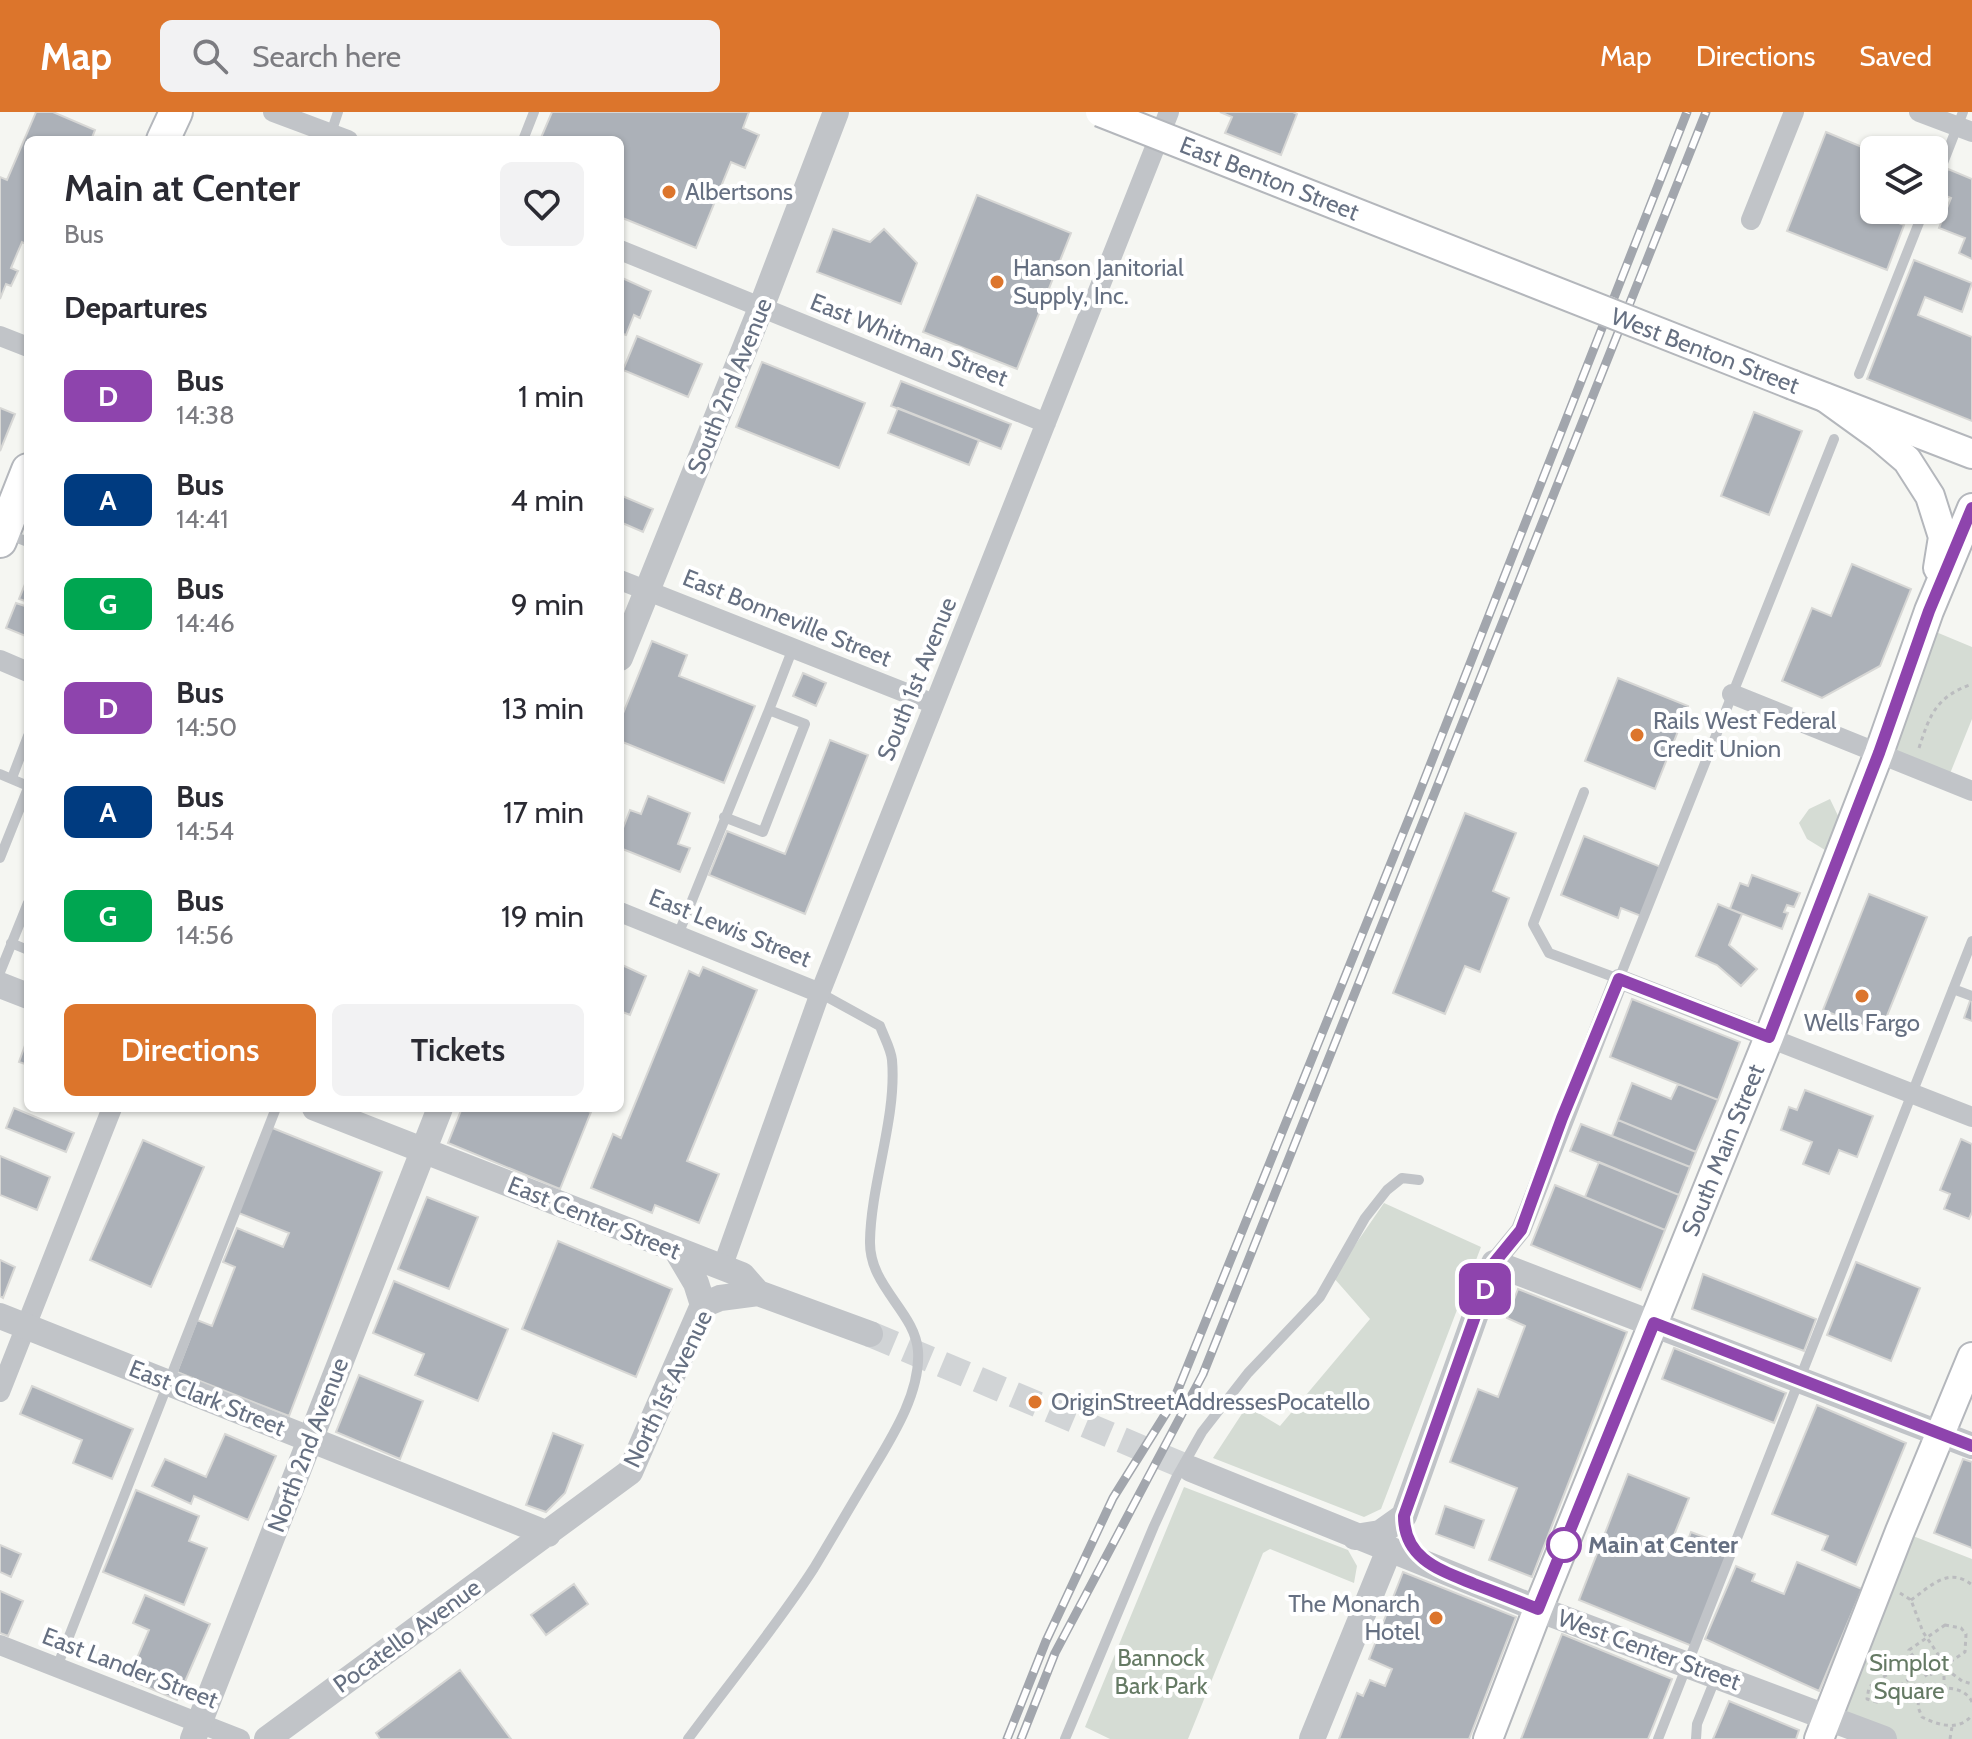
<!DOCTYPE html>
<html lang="en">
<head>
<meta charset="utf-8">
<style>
  body { margin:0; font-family:Cabin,sans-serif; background:#f2f2f3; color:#2b2b33; height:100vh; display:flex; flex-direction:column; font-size:30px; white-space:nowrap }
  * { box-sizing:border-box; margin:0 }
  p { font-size:26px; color:#7c7c81 }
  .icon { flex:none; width:44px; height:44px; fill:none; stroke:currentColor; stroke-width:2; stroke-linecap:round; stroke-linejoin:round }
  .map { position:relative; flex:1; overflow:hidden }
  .drawer { position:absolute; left:24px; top:24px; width:600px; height:976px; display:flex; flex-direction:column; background:#fff; border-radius:12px; box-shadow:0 2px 6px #0004 }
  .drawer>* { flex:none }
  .badge { padding:0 16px; border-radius:12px; font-size:28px; line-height:52px }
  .tools { position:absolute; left:1860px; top:24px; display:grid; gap:16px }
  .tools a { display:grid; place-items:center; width:88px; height:88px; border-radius:12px; background:#fff; box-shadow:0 2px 6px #0004; font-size:40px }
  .map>.badge { position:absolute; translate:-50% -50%; box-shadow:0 0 0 4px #fff }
  h2 { padding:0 40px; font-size:30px; line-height:72px }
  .round { display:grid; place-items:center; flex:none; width:84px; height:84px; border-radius:12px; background:#f2f2f3 }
  .summary { display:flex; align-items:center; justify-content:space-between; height:136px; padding:0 40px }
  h1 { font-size:38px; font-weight:600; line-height:60px }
  .cta { display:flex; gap:16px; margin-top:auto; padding:16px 40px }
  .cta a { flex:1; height:92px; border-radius:12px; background:#dc752c; color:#fff; font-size:32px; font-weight:600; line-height:92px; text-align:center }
  .cta a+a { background:#f2f2f3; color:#2b2b33 }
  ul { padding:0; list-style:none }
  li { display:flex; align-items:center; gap:24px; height:104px; padding:0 40px }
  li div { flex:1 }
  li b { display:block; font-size:30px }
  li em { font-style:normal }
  li .badge { min-width:88px; font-weight:700; text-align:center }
  header { display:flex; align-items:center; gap:48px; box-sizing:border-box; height:112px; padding:0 40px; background:#dc752c; color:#fff }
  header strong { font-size:38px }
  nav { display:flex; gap:44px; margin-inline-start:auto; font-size:28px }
  .search { width:560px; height:72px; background:#f2f2f3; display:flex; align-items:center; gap:20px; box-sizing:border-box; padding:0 28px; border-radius:12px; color:#7c7c81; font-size:30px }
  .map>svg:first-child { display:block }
  .green { fill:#d5dcd4 }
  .building { fill:#acb1b8; stroke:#d7d7d5; stroke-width:2 }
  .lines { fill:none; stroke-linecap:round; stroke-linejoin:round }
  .tertiary-tunnel { stroke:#d1d4d6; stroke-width:26; stroke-dasharray:26 13; stroke-linecap:butt }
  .secondary-casing { stroke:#b4b7bc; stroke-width:32 }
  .primary-casing { stroke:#b4b7bc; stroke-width:36 }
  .path { stroke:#bbbcbf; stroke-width:3; stroke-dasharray:4 4; stroke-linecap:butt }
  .service { stroke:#c1c4c8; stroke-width:10 }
  .minor { stroke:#c1c4c8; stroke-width:20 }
  .tertiary { stroke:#c1c4c8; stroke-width:26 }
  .secondary { stroke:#fff; stroke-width:28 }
  .primary { stroke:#fff; stroke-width:32 }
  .rail-casing { stroke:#a2a6ad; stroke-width:9 }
  .rail { stroke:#fff; stroke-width:6; stroke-dasharray:18; stroke-linecap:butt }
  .secondary-bridge-casing { stroke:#b4b7bc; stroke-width:32; stroke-linecap:butt }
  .secondary-bridge { stroke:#fff; stroke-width:28 }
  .line-casing { stroke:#fff; stroke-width:18 }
  .line { stroke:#8e44ad; stroke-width:12 }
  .poi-dot { fill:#dc752c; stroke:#fff; stroke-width:3 }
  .stop-dot { fill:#fff; stroke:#8e44ad; stroke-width:4 }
  .labels { text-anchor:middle; stroke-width:8; stroke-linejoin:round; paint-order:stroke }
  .street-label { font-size:24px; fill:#667082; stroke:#fff }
  .poi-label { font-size:24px; fill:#667082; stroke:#fff; text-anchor:start }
  .stop-label { font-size:24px; font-weight:bold; fill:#667082; stroke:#fff; text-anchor:start }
  .park-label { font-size:24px; fill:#657a64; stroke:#fff }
</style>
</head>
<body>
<header>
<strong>Map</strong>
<div class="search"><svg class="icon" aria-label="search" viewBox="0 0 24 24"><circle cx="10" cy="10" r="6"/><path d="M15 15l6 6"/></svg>Search here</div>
<nav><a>Map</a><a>Directions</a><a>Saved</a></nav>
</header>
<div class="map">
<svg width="1972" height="1627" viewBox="0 0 1972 1627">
  <rect width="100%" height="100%" fill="#f5f6f2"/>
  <!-- green -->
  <path class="green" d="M1924,515L1972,535V607L1947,669L1879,641Z
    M1830,687L1841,710L1825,738L1807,727L1799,711L1809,697Z
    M1384,1091L1481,1135L1381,1397L1364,1405L1213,1346L1247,1294L1280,1314L1370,1207L1333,1165Z
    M1184,1375L1348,1438L1357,1454L1354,1471L1270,1437L1263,1441L1188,1627H1110L1085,1615Z
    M1900,1419L1972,1447V1627H1884L1827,1605Z"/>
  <!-- building -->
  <path class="building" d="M36,0H53L95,18L91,28H28V133L22,130L11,156L18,159L11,174L6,172L0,187V65L7,68Z
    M552,0H749L743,16L759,23L745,56L731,50L696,136L620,105V28H540Z
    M1220,0H1293L1297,2L1281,43L1225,21L1232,5Z
    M1826,20L1874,40V98H1887L1884,105L1904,113L1887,158L1787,119Z
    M1948,57L1972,67V147L1959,141L1965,126L1939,116L1951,86L1939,81Z
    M977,83L1071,121L1017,257L923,220Z
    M833,117L870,130L884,117L917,151L901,192L817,160Z
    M1914,148L1972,171L1962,200L1925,185L1918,203L1972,225V309L1867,267Z
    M620,165L651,179L640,206L634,203L626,223L620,221Z
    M637,224L702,252L688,285L623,258Z
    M762,250L865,291L839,356L736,315Z
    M901,269L1011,312L1001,337L891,294Z
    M0,296L15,302L0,339Z
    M898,296L979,328L969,353L888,321Z
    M1754,300L1802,319L1769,403L1721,384Z
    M620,383L653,397L643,420L620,410Z
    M1852,452L1911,477L1880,554L1822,586L1782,569L1812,496L1831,504Z
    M28,465V490L19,487Z
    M16,491L28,495V525L6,516Z
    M652,529L687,543L679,564L755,594L724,671L620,629V609Z
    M803,561L826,571L816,594L793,584Z
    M1618,566L1688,594L1655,677L1585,649Z
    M830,628L868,643L805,802L709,763L727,719L785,742Z
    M648,684L690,701L678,732L690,736L680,760L620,736V724L630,698L641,702Z
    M1465,701L1516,721L1493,779L1509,786L1480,860L1465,854L1445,902L1393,881Z
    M1584,724L1661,755L1641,804L1621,796L1618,806L1561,783Z
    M1752,763L1800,781L1794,795L1787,793L1784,800L1788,801L1782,817L1730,797L1740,771L1748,774Z
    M1869,782L1927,805L1880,921L1823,898Z
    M1718,792L1742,802L1729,833L1757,857L1741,874L1717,853L1696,844Z
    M620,852L646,864L630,903L620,899Z
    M703,855L757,878L687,1049L719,1062L699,1111L655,1093L652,1101L591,1076L613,1022L621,1026L689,859L699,864Z
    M1972,883V909L1964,906Z
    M1632,887L1740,930L1718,988L1610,945Z
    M28,925V953L19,950Z
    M1632,971L1671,987L1678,972L1718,988L1696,1040L1618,1008Z
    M1805,978L1873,1004L1857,1045L1839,1038L1829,1062L1803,1052L1812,1030L1781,1018L1789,995L1797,998Z
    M14,996L74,1021L66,1040L6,1016Z
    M462,996H581L591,1000L560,1077L448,1031Z
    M1618,1008L1696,1040L1690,1055L1612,1024Z
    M1581,1012L1690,1055L1679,1083L1570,1039Z
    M270,1015L382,1060L289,1304L177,1260L197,1208L212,1214L235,1155L223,1150L237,1116L283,1135L289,1121L236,1100Z
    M1961,1027L1972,1032V1100L1969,1107L1944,1097L1950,1082L1940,1078Z
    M143,1028L204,1055L151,1175L90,1148Z
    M0,1044L50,1065L37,1098L0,1083Z
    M1599,1050L1679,1083L1665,1118L1585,1085Z
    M1555,1073L1665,1118L1641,1178L1531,1133Z
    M427,1085L478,1105L449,1177L398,1157Z
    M558,1129L672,1177L636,1265L522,1217Z
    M0,1148L15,1155L3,1186L0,1184Z
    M1856,1150L1920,1176L1891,1249L1827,1223Z
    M1703,1162L1816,1207L1804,1239L1692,1197Z
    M394,1169L508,1217L478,1289L415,1263L424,1242L373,1221Z
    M1518,1177L1627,1220L1532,1465L1489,1448L1517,1376L1450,1350L1478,1277L1498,1285L1525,1214L1507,1206Z
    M1674,1236L1786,1281L1774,1311L1662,1267Z
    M359,1263L423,1289L400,1347L336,1320Z
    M32,1274L133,1317L112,1367L73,1351L82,1328L20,1302Z
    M1817,1293L1906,1331L1856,1453L1822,1438L1828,1424L1772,1402Z
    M553,1321L583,1333L565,1381L546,1400L526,1393Z
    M225,1322L276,1344L248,1408L194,1384L191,1392L152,1374L165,1347L206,1365Z
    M1963,1347L1972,1350V1436L1934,1421Z
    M1628,1362L1689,1386L1674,1423L1688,1428L1691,1420L1731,1435L1692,1534L1579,1488Z
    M136,1378L199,1404L189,1429L207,1436L184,1493L103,1460Z
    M1445,1394L1484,1408L1474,1436L1436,1422Z
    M0,1433L21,1442L11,1465L0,1460Z
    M1797,1450L1862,1477L1819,1579L1705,1527L1736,1454L1755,1462L1752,1469L1784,1482Z
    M1403,1460L1516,1505L1469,1627H1339L1357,1581L1363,1584L1370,1568L1385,1574L1392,1557L1369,1547Z
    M574,1472L588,1492L546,1523L531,1503Z
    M0,1479L23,1489L8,1524L0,1521Z
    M145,1483L210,1512L177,1588L128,1567L149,1518L133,1511Z
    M1562,1522L1672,1567L1648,1627H1521Z
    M460,1558L511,1627H380L376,1621Z
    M1729,1589L1799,1618L1796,1627H1713Z"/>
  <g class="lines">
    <!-- tertiary-tunnel -->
    <path class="tertiary-tunnel" d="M870,1222L1191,1357"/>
    <!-- secondary casing -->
    <g class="secondary-casing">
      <g id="secondary">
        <path d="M1793,273L1972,342"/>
        <path d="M1826,286L1880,325L1907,348L1930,384L1943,425L1938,456"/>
        <path id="s1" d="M1488,1627L1538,1497L1769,925L1879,641L1929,499L1972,396"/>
        <path d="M1819,1627L1900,1419L1972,1245"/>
      </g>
    </g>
    <!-- primary casing -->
    <g class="primary-casing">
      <path id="primary" d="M163,28L176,0
        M0,429L28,358"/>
    </g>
    <!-- path -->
    <path class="path" d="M1919,636C1930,602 1936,585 1972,572
      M1900,1481L1911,1488L1923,1520L1950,1560
      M1911,1488C1931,1474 1949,1454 1972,1473
      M1945,1513L1961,1516L1966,1522L1965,1540L1927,1565L1909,1538Z
      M1913,1545L1869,1575L1867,1587L1877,1590L1922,1558
      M1944,1576V1561L1950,1560L1962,1569L1972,1572
      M1972,1590C1963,1571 1933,1574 1919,1585L1918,1595L1922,1605C1939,1614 1960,1619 1972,1603
      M1950,1627L1952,1615"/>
    <!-- service -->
    <path class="service" d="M331,21L338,0
      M523,28L534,0
      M1934,74L1963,0
      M1859,262L1924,98
      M5,421L28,430
      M769,598L793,536
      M0,662L28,674
      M12,666L28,624
      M1584,680L1533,812L1549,841L1619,867L1834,327
      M0,746L28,676
      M678,823L769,598L805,612L763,720L724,705
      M11,831L28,838
      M0,860L28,791
      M1953,877L1972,884
      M57,1555L276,996
      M688,1627C730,1570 776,1515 814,1456C831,1428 847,1400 864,1372C886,1334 921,1285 918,1239C915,1199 869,1175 870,1129C871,1071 897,1005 892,948C891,937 884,925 880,914L820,881
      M1065,1627L1154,1414L1176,1366L1202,1320L1248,1261L1320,1185L1365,1106L1387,1078L1402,1066L1419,1068
      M1658,1627L1972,829
      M1696,1627L1697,1612L1716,1565"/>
    <!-- minor -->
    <path class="minor" d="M273,0L348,28
      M1919,0L1972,20
      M1751,108L1794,0
      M620,138L1046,311
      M0,224L28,235
      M620,468L934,592
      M0,548L28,560
      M1732,582L1972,679
      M620,800L820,881
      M1494,1151L1521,1118L1619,867L1972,1005
      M722,1156L820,881L1169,0
      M0,1280L112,996
      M0,1533L240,1627"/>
    <!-- tertiary -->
    <path class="tertiary" d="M620,546L761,196L836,0
      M0,873L28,884
      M315,996L742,1163L758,1181L870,1222
      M677,1139L696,1171L703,1193
      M0,1204L548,1422
      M1191,1357L1538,1497L1884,1627
      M1355,1425L1380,1421L1404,1404L1494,1151L1972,1334
      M193,1627L440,996
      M267,1627L630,1360L703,1193L720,1186L758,1181
      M1312,1627L1389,1438"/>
    <!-- secondary -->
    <use href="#secondary" class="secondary"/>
    <!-- primary -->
    <use href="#primary" class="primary"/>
    <!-- rail casing -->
    <g class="rail-casing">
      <path id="rail" d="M1007,1627L1046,1529L1113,1386L1173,1290L1414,694L1687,0
        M1021,1627L1055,1541L1203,1262L1706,0"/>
    </g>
    <!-- rail -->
    <use href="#rail" class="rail"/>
    <!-- secondary-bridge casing -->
    <g class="secondary-bridge-casing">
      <g id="secondary-bridge">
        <path id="s2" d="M1100,0L1793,273"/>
      </g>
    </g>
    <!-- secondary-bridge -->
    <use href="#secondary-bridge" class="secondary-bridge"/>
  </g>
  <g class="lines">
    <!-- line casing -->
    <g class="line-casing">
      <path id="line" d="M1972,396L1929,499L1879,641L1769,925L1619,867L1562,1006L1521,1118L1494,1151L1404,1404C1404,1447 1440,1458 1474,1472C1495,1480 1516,1488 1538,1497L1654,1211L1972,1334"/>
    </g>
    <!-- line -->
    <use href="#line" class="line"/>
  </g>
  <!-- markers -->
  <g class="poi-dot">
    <circle cx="669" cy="80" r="8"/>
    <circle cx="997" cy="170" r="8"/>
    <circle cx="1637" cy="623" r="8"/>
    <circle cx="1862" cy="884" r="8"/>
    <circle cx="1035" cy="1290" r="8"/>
    <circle cx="1436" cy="1506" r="8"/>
  </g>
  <circle class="stop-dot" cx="1564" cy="1433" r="16"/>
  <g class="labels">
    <!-- street labels -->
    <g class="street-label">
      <text dy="8" stroke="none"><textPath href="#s2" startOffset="182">East Benton Street</textPath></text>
      <text transform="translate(909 228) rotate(22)" y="8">East Whitman Street</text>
      <text transform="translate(1705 239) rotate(21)" y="8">West Benton Street</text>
      <text transform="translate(730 274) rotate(-68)" y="8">South 2nd Avenue</text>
      <text transform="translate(787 506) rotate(22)" y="8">East Bonneville Street</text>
      <text transform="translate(917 567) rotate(-68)" y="8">South 1st Avenue</text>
      <text transform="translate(730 816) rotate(22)" y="8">East Lewis Street</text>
      <text dy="8" stroke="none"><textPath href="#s1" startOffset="634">South Main Street</textPath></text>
      <text transform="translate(594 1106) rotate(22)" y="8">East Center Street</text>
      <text transform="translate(668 1277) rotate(-64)" y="8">North 1st Avenue</text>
      <text transform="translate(207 1286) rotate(22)" y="8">East Clark Street</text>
      <text transform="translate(308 1333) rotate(-69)" y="8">North 2nd Avenue</text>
      <text transform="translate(407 1524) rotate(-36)" y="8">Pocatello Avenue</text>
      <text transform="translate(1649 1538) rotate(20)" y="8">West Center Street</text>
      <text transform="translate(130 1556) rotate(21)" y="8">East Lander Street</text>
    </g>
    <!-- poi labels -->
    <g class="poi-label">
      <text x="685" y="88">Albertsons</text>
      <text x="1013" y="164">Hanson Janitorial<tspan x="1013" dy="28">Supply, Inc.</tspan></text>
      <text x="1653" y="617">Rails West Federal<tspan x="1653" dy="28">Credit Union</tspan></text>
      <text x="1862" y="919" text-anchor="middle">Wells Fargo</text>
      <text x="1051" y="1298">OriginStreetAddressesPocatello</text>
      <text x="1420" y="1500" text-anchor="end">The Monarch<tspan x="1420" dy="28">Hotel</tspan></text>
    </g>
    <!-- stop labels -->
    <g class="stop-label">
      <text x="1588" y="1441">Main at Center</text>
    </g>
    <!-- park labels -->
    <g class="park-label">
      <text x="1161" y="1554">Bannock<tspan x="1161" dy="28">Bark Park</tspan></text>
      <text x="1909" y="1559">Simplot<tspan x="1909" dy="28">Square</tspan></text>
    </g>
  </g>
</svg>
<div class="tools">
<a><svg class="icon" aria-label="layers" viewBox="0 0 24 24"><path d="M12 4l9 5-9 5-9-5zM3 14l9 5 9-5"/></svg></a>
</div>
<b class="badge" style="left:1485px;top:1177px;background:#8e44ad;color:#fff">D</b>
<section class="drawer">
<div class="summary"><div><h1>Main at Center</h1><p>Bus</p></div><a class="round"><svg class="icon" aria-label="heart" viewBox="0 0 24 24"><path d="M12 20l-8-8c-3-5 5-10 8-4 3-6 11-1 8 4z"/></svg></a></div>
<h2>Departures</h2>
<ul>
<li><span class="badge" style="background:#8e44ad;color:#fff">D</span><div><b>Bus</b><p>14:38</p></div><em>1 min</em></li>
<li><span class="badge" style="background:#003b80;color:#fff">A</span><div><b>Bus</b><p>14:41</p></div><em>4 min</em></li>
<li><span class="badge" style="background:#00a651;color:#fff">G</span><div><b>Bus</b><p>14:46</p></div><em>9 min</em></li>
<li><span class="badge" style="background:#8e44ad;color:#fff">D</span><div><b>Bus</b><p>14:50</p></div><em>13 min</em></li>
<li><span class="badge" style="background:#003b80;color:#fff">A</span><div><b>Bus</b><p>14:54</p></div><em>17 min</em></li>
<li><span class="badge" style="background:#00a651;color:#fff">G</span><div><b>Bus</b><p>14:56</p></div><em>19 min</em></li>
</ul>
<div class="cta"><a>Directions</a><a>Tickets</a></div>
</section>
</div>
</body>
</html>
